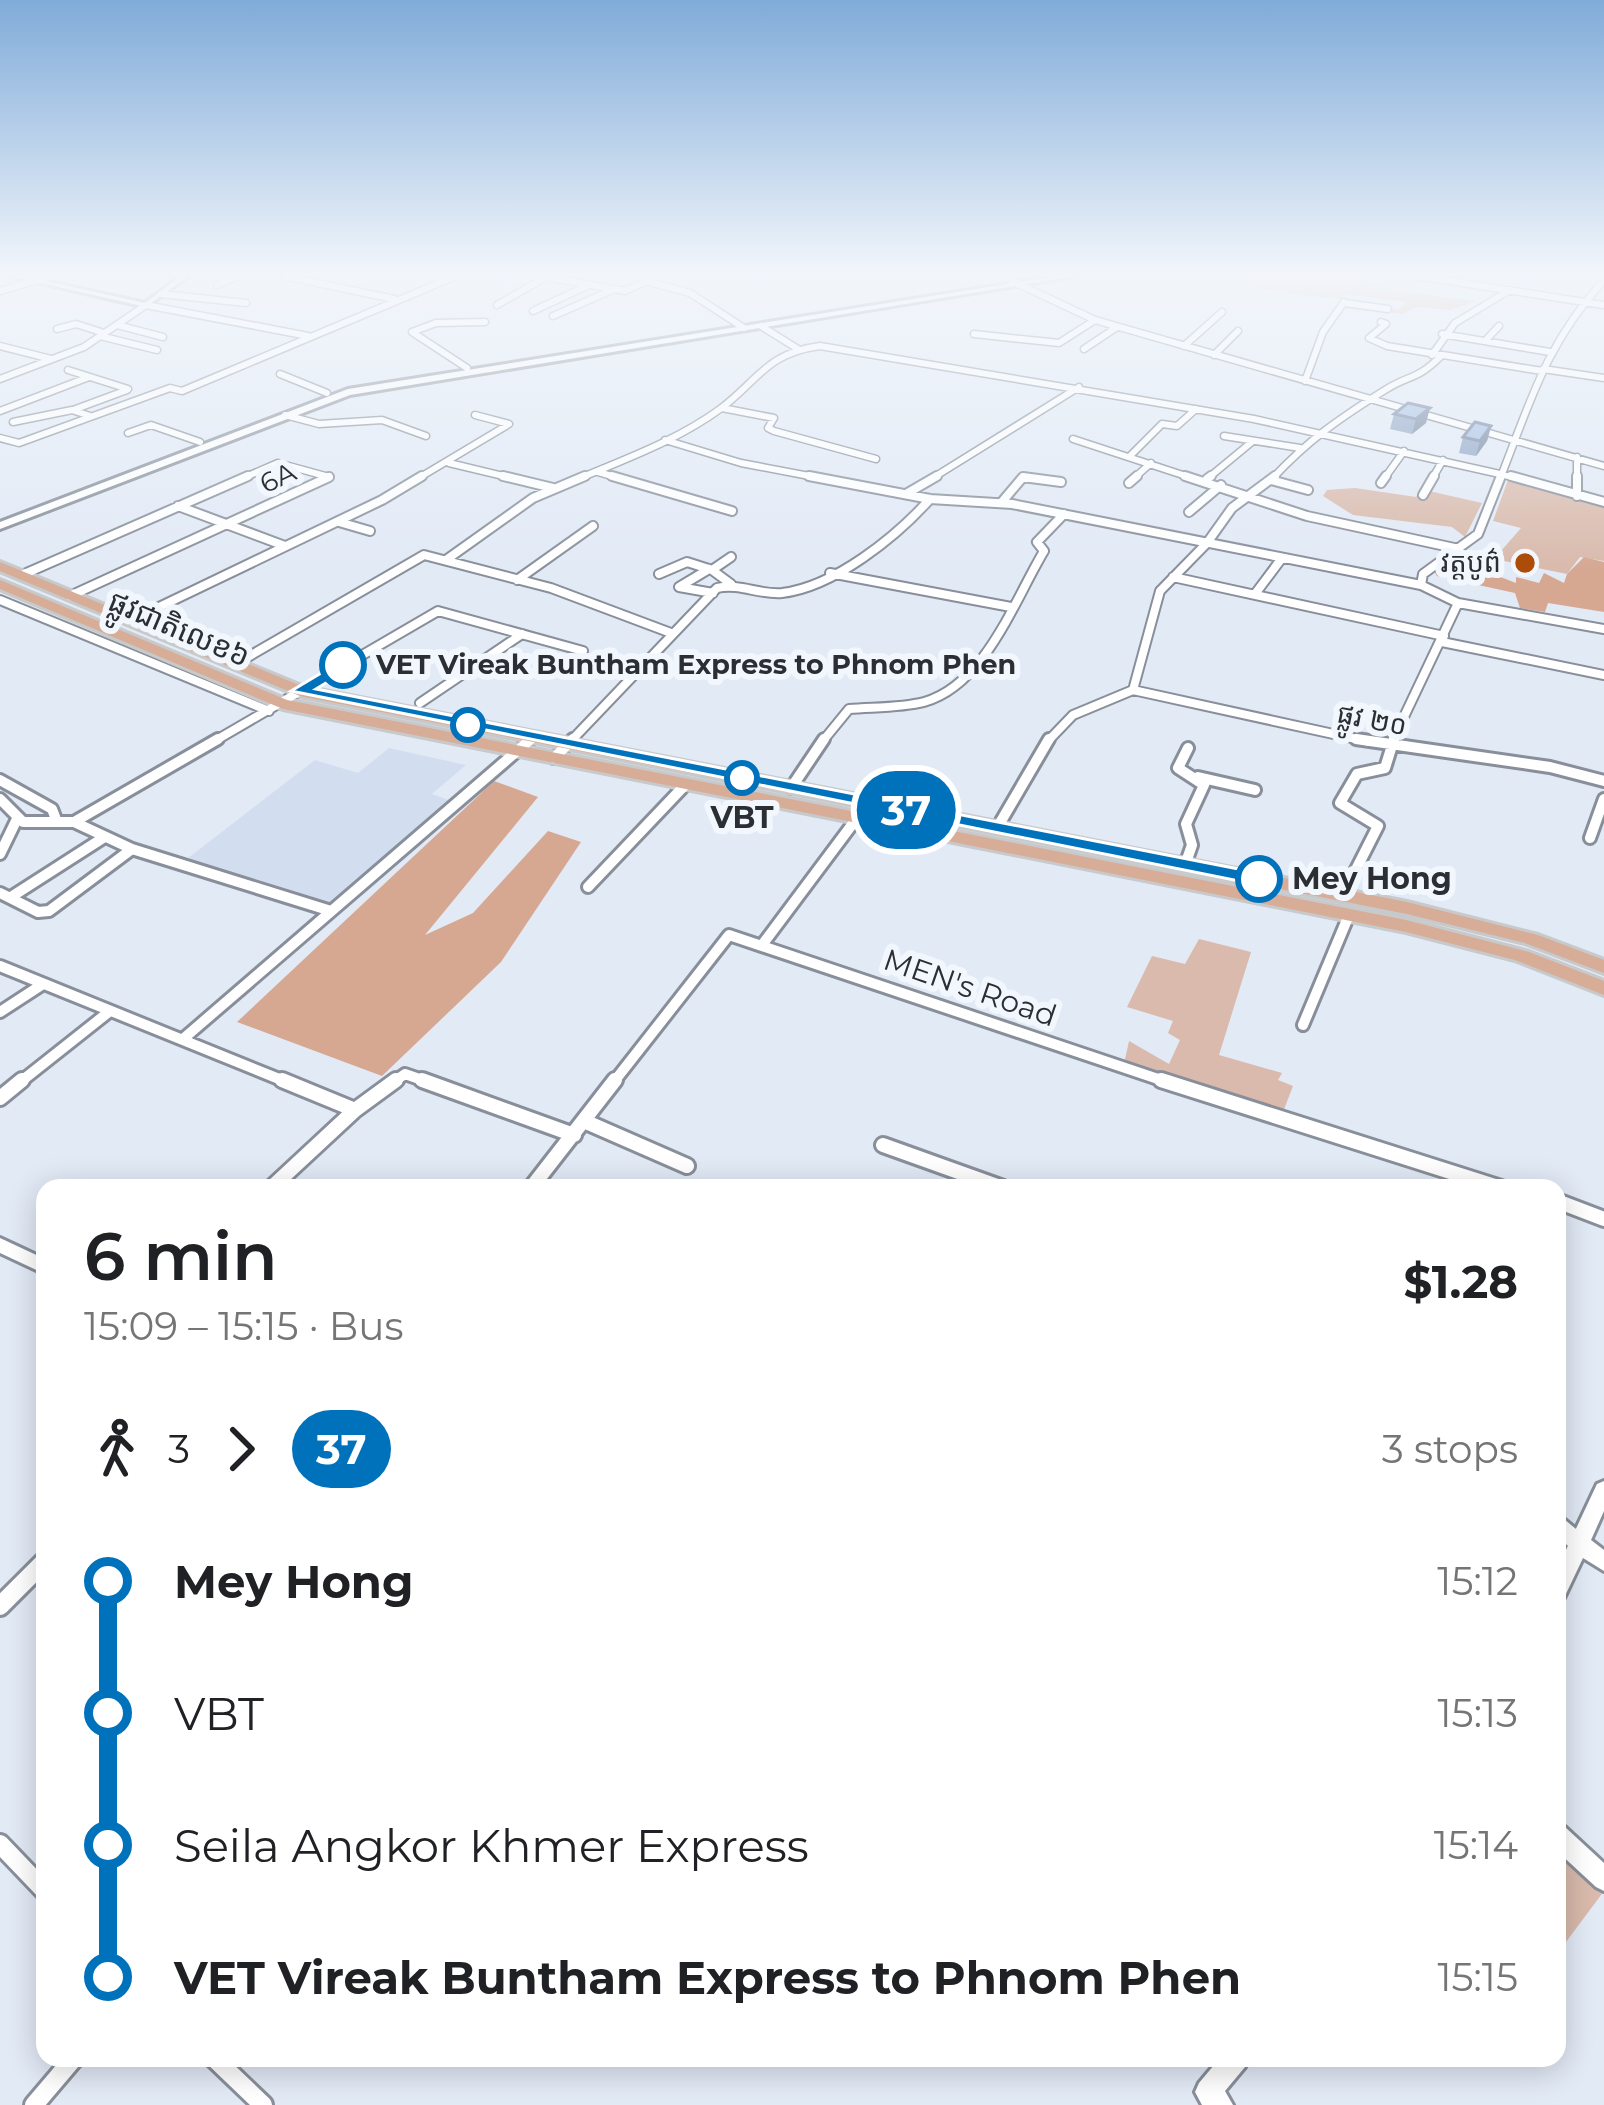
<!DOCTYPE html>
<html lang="en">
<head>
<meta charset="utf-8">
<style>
  body { margin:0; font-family:Montserrat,"Noto Sans Khmer",sans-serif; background:#f2f2f2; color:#202124; height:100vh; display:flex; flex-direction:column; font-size:45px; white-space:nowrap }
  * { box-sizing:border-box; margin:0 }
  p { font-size:39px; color:#757577 }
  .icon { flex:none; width:66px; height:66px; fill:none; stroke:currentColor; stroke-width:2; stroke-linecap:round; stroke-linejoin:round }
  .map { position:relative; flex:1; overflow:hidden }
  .drawer { position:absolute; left:36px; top:1179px; width:1530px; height:888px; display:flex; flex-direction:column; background:#fff; border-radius:24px; box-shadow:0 6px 30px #0003 }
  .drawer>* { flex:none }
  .badge { padding:0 24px; border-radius:39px; font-size:42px; line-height:78px }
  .map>.badge { position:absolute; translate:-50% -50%; box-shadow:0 0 0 6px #fff }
  .legs { display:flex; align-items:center; gap:18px; height:132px; padding:0 48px; font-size:39px }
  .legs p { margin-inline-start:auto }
  .head { display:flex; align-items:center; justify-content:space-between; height:204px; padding:0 48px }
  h1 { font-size:66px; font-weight:600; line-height:90px }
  ul { padding:0 48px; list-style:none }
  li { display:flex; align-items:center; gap:42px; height:132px; font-size:45px }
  li i { display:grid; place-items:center; width:18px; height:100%; margin:0 15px; background:currentColor }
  li i::after { content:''; width:30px; height:30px; margin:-15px; border:9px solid; border-radius:50%; background:#fff }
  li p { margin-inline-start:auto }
  li:first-child i { background:linear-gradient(#0000 50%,currentColor 0) }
  li:last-child i { background:linear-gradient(currentColor 50%,#0000 0) }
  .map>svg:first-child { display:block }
  .built { fill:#d2def0 }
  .green { fill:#d9baac }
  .forest { fill:#d6a892 }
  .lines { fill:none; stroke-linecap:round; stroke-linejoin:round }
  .minor-far4-casing { stroke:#888f9a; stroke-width:9 }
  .minor-far3-casing { stroke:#888f9a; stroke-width:12 }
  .minor-far2-casing { stroke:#888f9a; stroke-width:16 }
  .minor-far1-casing { stroke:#888f9a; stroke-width:20 }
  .minor-casing { stroke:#888f9a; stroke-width:24 }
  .tertiary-casing { stroke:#888f9a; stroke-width:6 }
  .secondary-casing { stroke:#888f9a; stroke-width:6 }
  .primary-casing { stroke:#c8c9ca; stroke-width:6 }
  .minor-far4 { stroke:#fff; stroke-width:6 }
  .minor-far3 { stroke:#fff; stroke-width:8 }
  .minor-far2 { stroke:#fff; stroke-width:10 }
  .minor-far1 { stroke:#fff; stroke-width:14 }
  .minor { stroke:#fff; stroke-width:18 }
  .tertiary { fill:#fff; fill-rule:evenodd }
  .secondary { fill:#fff; fill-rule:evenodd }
  .primary { fill:#d7ad98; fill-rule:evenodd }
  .wall { fill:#8ca3c4 }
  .shaded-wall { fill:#7284a0 }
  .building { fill:#a3bde4; stroke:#7284a0; stroke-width:3 }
  .line-1 { fill:#0072bc; stroke:#fff; stroke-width:3 }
  .poi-dot { fill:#ad4c09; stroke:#f2f7fe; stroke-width:4.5 }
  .stop-1-dot { fill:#fff; stroke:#0072bc; stroke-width:6 }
  .labels { text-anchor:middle; stroke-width:12; stroke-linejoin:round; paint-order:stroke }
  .far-street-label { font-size:27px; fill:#2b2e33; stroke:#f2f7fe }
  .far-poi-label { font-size:27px; fill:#2b2e33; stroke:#f2f7fe; text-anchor:end }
  .far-stop-label { font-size:27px; font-weight:bold; fill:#2b2e33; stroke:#f2f7fe; text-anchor:start }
  .street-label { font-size:30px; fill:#2b2e33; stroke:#f2f7fe }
  .stop-label { font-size:30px; font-weight:bold; fill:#2b2e33; stroke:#f2f7fe }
</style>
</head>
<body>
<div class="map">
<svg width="1604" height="2105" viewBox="0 0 1604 2105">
  <rect width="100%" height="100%" fill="#e2eaf6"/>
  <!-- built -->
  <path class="built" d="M389,748L466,765L432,794L454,802L332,907L188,858L315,760L358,773Z"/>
  <!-- green -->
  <path class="green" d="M1216,276H1347L1398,291L1477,301L1451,310L1416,307L1403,314L1344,308L1347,302L1399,310L1405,302L1345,294L1342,299C1301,294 1254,292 1216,276Z
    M1508,480L1604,505V561L1580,557L1567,574L1494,559L1521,528L1493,521Z
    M1355,488L1416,497L1420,489L1482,503L1465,537L1452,527L1353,515L1323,496L1327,490Z
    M1199,939L1251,952L1219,1055L1282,1073L1278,1080L1293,1086L1283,1112L1124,1064L1129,1041L1169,1064L1180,1040L1168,1033L1173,1021L1127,1007L1152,956L1185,964Z
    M1557,1846L1604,1891L1566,1942L1557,1924Z"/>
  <!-- forest -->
  <path class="forest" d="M1460,551L1497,561L1475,567L1516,583V577L1539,583L1544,573L1564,583L1567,574L1584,557L1604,562V612L1548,603L1545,612L1520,608L1515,593L1437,576L1434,571Z
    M494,781L538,797L425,935L473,913L548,831L581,842L501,962L382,1076L237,1022Z"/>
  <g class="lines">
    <!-- minor-far4 casing -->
    <g class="minor-far4-casing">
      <path id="minor-far4" d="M284,276L394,299
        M542,276L625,291L658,276
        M1417,276L1604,305
        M1012,281L1095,320L1604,466
        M649,282L690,293L744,328
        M217,285L238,276
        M0,291L51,276
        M161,294L246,303
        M1345,303L1388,309
        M497,305L546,277
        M533,311L589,285
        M553,316L612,290
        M1381,322L1386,324L1369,338L1387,346L1542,371
        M117,325L163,337
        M761,326L798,349
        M57,329L76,324L104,333
        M974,334L1059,343L1095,320
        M1442,334L1550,352
        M100,336L157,350
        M1485,341L1499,326
        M0,346L51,359
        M1184,346L1222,312
        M1084,349L1117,327
        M1214,355L1238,331
        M1432,355L1455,323L1510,290
        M467,368L412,332L436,323L485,322
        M1543,369L1604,378
        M68,370L128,389
        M280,374L327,393
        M0,379L84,347L146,305L308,336
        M1305,381L1323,332L1344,302
        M722,408L774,418L768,428L774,431L876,459
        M73,410L127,390
        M0,411L89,377
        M285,415L319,424L382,420L426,436
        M13,422L72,410L90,416
        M128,433L151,425L200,442
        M1224,436L1300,448
        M0,438L19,443L170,388L182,391L456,276
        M1073,439L1195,479
        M665,440L741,463L825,479
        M1129,457L1162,424L1177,426L1196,409
        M1577,457V479
        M449,463L516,479
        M598,472L622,479
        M241,479L278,463L329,477
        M325,479L329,477
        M417,479L509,424L475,415
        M578,479C625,459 678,440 720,409C758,381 766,353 820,346L1254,419L1522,479
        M931,479L1079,387
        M1021,479H1038
        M1133,479L1151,463
        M1207,479L1253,441
        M1272,479C1308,440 1340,418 1385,390C1410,374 1416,381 1441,356
        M1384,479L1404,451
        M1432,479L1443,460
        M1500,479C1531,400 1546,344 1604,280"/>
    </g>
    <!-- minor-far3 casing -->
    <g class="minor-far3-casing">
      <path id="minor-far3" d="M503,476L553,488
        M612,476L732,511
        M809,476L930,499L1012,504L1421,585L1458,603L1604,629
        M1185,476L1307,516L1459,549
        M1511,476L1604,502
        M1577,476V496
        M1207,479L1211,476
        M1271,480L1308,490
        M1129,483L1137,476
        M1381,483L1386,476
        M906,494L937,476
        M1423,495L1434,476
        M1001,503L1023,477L1061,482
        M178,506L285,546
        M1189,512L1221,485
        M339,522L370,531
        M446,560L533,498L585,476
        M709,569L679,587L713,593
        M712,570L731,557
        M830,573L1011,607
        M659,574L687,562L712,570L731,584
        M22,575L248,476
        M1173,577L1444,636
        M517,580L593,526
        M1421,585L1423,574L1478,534L1501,476
        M1255,594L1282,558
        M70,596L329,477
        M0,600L269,711
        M130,621L382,500L422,476
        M1442,642L1604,675
        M234,665L424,555L551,588L671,633
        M1133,690L1370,742
        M420,703L522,634
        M213,742L438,611L583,651
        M528,742L532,738
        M570,742L717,588C740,583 759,595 782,593C834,587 896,537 930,499
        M822,742L849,709C873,707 901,708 924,702C985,685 1014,601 1044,551L1037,542L1064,514
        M1047,742L1073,715L1133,690L1160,591L1207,543L1232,508L1275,476
        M1392,742L1458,603"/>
    </g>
    <!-- minor-far2 casing -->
    <g class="minor-far2-casing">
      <path id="minor-far2" d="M1356,739L1550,767L1604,781
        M554,758L573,739
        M1198,777L1255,790
        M0,780L52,809L57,822
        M791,788L824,739
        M0,799L23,822H74L132,849L331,911
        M74,822L218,739
        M997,828L1049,739
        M1590,838L1604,799
        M0,854L17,819
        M1185,865L1192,845L1186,824L1204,785L1178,768L1188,748
        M588,887L686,784
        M0,893L38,912L49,911L132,849
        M1343,895L1378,826L1340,803L1357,774L1385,768L1394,739
        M11,897L103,838
        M762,945L857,818
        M0,966L289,1083
        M0,1012L43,984
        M1303,1025L1349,915
        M183,1039L531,739
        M19,1083L110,1011
        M392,1083L405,1074L431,1083
        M613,1083L729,935L1170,1083"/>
    </g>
    <!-- minor-far1 casing -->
    <g class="minor-far1-casing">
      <path id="minor-far1" d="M282,1080L355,1110
        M422,1080L574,1135
        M1161,1080L1501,1188
        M0,1098L22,1080
        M584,1121L687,1166
        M883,1145L1003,1188
        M271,1188L355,1110L396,1080
        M531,1188L615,1080
        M1557,1201L1604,1219"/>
    </g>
    <!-- minor casing -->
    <g class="minor-casing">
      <path id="minor" d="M1557,1525L1580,1544
        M0,1606L45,1561
        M0,1844L45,1891
        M214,2058L263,2105
        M34,2105L74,2058"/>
    </g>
    <!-- tertiary casing -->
    <g class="tertiary-casing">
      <path id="tertiary" d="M11,276H22L145,303L181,276H188L146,307Z
        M0,1238L45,1259V1274L0,1253Z
        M1604,1481V1511L1591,1540L1604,1550V1571L1583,1558L1564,1598L1557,1601V1569L1597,1484Z
        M1557,1823L1565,1827L1604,1863V1891L1596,1887L1557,1851Z
        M1220,2058H1249L1245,2067L1225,2091L1233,2105H1202L1195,2092L1199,2083Z"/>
    </g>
    <!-- secondary casing -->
    <g class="secondary-casing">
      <path id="secondary" d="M1058,276H1076L350,395L0,529V522L348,389Z"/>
    </g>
    <!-- primary casing -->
    <g class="primary-casing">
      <path id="primary" d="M0,562L304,687L1407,902L1538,935L1604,960V973L1525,943L1407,914L300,696L0,571Z
        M0,580L287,700L1406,920L1529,952L1604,981V995L1515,960L1406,932L283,709L0,589Z"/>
    </g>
    <!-- minor-far4 -->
    <use href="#minor-far4" class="minor-far4"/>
    <!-- minor-far3 -->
    <use href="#minor-far3" class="minor-far3"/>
    <!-- minor-far2 -->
    <use href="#minor-far2" class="minor-far2"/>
    <!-- minor-far1 -->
    <use href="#minor-far1" class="minor-far1"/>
    <!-- minor -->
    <use href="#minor" class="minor"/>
    <!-- tertiary -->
    <use href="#tertiary" class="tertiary"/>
    <!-- secondary -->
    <use href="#secondary" class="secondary"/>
    <!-- primary -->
    <use href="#primary" class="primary"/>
  </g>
  <!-- wall -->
  <path class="wall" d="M1408,403L1426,423L1412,434L1390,429L1394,414Z
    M1491,426L1487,441L1476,456L1459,453L1463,437Z"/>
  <!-- shaded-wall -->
  <path class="shaded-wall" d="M1430,408L1426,423L1412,434L1416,419Z
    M1491,426L1487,441L1476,456L1480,441Z"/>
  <!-- building -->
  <path class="building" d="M1408,403L1430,408L1416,419L1394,414Z
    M1475,422L1491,426L1480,441L1463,437Z"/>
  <!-- sky -->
  <linearGradient id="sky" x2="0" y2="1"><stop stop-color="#80abd9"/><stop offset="0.48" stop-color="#f2f6fb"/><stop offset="1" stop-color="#f2f6fb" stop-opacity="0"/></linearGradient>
  <rect width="1604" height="570" fill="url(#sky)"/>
  <!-- line-1 -->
  <path class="line-1" d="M343,660L352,665L349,669L316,689L1259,873L1269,879L1259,885L291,691Z"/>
  <!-- markers -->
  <circle class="poi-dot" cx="1525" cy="563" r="12"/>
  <g class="stop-1-dot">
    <circle cx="343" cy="665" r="21"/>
    <circle cx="468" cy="725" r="15"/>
    <circle cx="742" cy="778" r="15"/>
    <circle cx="1259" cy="879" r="21"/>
  </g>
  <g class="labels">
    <!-- far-street labels -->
    <g class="far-street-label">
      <text transform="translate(278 478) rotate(-25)" y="9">6A</text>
      <text transform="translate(1372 720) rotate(11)" y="9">ផ្លូវ ២០</text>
    </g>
    <!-- far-poi labels -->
    <g class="far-poi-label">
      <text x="1501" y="572">វត្តបូព៌</text>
    </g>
    <!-- far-stop labels -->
    <g class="far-stop-label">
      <text x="376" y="674">VET Vireak Buntham Express to Phnom Phen</text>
    </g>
    <!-- street labels -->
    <g class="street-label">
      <text transform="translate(179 629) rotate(23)" y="10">ផ្លូវជាតិលេខ៦</text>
      <text transform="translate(970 988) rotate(19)" y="10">MEN's Road</text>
    </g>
    <!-- stop labels -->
    <g class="stop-label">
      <text x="742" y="828">VBT</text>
      <text x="1292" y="889" text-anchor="start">Mey Hong</text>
    </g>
  </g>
</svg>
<b class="badge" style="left:906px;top:810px;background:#0072bc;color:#fff">37</b>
<section class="drawer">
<div class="head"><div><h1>6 min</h1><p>15:09 – 15:15 · Bus</p></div><b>$1.28</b></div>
<div class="legs"><svg class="icon" aria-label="walk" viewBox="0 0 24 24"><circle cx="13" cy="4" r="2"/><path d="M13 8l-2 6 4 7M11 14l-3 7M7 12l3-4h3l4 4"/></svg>3<svg class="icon" aria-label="forward" viewBox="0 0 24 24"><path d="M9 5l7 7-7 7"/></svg><b class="badge" style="background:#0072bc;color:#fff">37</b><p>3 stops</p></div>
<ul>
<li><i style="color:#0072bc"></i><b>Mey Hong</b><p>15:12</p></li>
<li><i style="color:#0072bc"></i><span>VBT</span><p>15:13</p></li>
<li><i style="color:#0072bc"></i><span>Seila Angkor Khmer Express</span><p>15:14</p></li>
<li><i style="color:#0072bc"></i><b>VET Vireak Buntham Express to Phnom Phen</b><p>15:15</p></li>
</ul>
</section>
</div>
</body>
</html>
